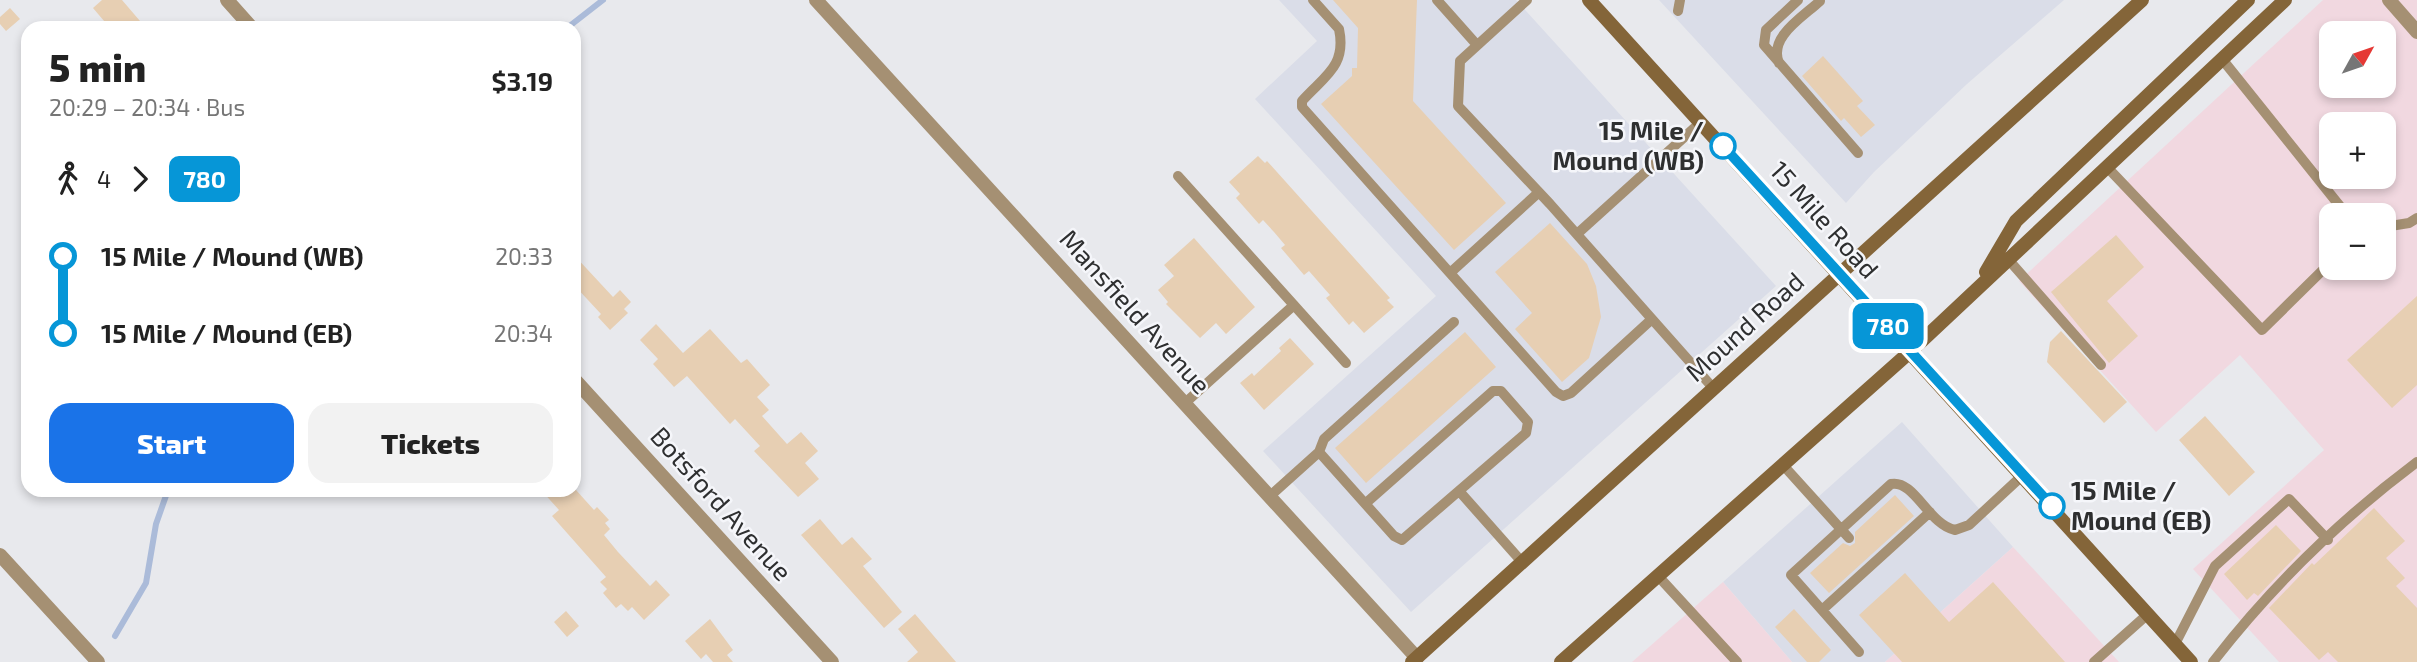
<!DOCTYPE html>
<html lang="en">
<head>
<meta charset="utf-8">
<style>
  body { margin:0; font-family:"Exo 2",sans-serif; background:#f2f2f2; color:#222; height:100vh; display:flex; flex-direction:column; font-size:26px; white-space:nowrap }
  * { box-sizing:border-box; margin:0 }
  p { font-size:23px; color:#767676 }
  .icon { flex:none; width:38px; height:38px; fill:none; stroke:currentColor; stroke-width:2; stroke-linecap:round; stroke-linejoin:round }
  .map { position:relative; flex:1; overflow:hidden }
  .panel { position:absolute; left:21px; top:21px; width:560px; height:476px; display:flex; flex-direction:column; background:#fff; border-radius:21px; box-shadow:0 4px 10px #0003 }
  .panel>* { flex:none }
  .badge { padding:0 14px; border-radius:10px; font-size:24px; line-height:46px }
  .needle { width:46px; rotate:50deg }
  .fabs { position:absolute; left:2319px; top:21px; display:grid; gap:14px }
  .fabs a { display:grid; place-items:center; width:77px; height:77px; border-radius:14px; background:#fff; box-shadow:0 4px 10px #0003; font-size:35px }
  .map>.badge { position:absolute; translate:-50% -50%; box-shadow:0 0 0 4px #fff }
  .legs { display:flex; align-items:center; gap:10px; height:77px; padding:0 28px; font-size:23px }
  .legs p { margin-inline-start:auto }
  .headline { display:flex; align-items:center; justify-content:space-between; height:119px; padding:0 28px }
  h1 { font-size:38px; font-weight:800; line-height:52px }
  .primary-button { display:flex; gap:14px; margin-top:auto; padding:14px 28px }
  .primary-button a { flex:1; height:80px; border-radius:21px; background:#1a73e8; color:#fff; font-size:28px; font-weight:800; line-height:80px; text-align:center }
  .primary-button a+a { background:#f2f2f2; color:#222 }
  ul { padding:0 28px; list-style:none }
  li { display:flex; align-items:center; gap:24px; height:77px; font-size:26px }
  li i { display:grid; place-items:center; width:10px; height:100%; margin:0 9px; background:currentColor }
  li i::after { content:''; width:18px; height:18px; margin:-9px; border:5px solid; border-radius:50%; background:#fff }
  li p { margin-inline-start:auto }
  li:first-child i { background:linear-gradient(#0000 50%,currentColor 0) }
  li:last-child i { background:linear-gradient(currentColor 50%,#0000 0) }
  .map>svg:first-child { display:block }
  .built { fill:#dadde8 }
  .industrial { fill:#f1d8e0; fill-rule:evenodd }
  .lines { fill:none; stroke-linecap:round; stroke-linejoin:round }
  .stream { stroke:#abbbd9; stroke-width:6 }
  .building { fill:#e7cfb3 }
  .service { stroke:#a59073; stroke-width:10 }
  .minor { stroke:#a59073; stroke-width:14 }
  .secondary { stroke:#846539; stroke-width:14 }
  .line-1-casing { stroke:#fff; stroke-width:16 }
  .line-1 { stroke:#0696d7; stroke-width:10 }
  .stop-1-dot { fill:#fff; stroke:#0696d7; stroke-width:3.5 }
  .labels { text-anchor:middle; stroke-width:5; stroke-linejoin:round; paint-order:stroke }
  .stop-label { font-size:26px; font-weight:bold; fill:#2e2f30; stroke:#f5f6fa; text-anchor:end }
  .street-label { font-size:26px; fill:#2e2f30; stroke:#f5f6fa }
</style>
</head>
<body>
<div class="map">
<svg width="2417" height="662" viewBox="0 0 2417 662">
  <rect width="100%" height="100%" fill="#e8e9ed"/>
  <!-- built -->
  <path class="built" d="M1279,0H1516L1776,286L1411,612L1263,451L1436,296L1255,99L1317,41Z
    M1659,0H2064L1967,84L1874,172L1846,203Z
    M1902,422L2013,547L1885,662H1792L1723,582Z"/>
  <!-- industrial -->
  <path class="industrial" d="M2323,0H2417V662H2279L2193,569L2324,450L2240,355L2156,432L2019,281ZM2331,33H2384V86H2331ZM2331,124H2384V177H2331ZM2331,215H2384V268H2331Z
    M2013,547L2119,662H1885Z
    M1723,582L1792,662H1632Z"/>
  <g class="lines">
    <!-- stream -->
    <path class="stream" d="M567,28L603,0
      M115,636L146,583L156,524L168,490"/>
  </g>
  <!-- building -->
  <path class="building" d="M102,0H122L146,28H110L93,8Z
    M1333,0H1417L1413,101L1506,203L1454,250L1321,104L1352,76V68H1357L1358,28Z
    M10,8L20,19L6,31L0,24V17Z
    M1823,56L1863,101L1857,106L1875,125L1861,137L1844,118L1841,121L1802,76Z
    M1258,156L1265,163L1267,161L1390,298L1387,300L1394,307L1364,333L1353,321L1349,325L1326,298L1330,295L1309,271L1304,275L1281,248L1285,245L1274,232L1263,220L1259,224L1236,198L1240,194L1229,182Z
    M1550,223L1587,264L1596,286L1601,317L1589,358L1562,382L1515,329L1532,313L1495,272Z
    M2116,235L2144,267L2107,301L2138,336L2109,363L2051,292Z
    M1194,238L1255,307L1226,334L1216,323L1200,338L1166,304L1168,302L1158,290L1174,276L1164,265Z
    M574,255L613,297L620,290L631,302L624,309L628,313L610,330L598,317L601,314L574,285Z
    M2417,296V385L2392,408L2347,360Z
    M656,324L683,353L710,329L741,363L747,359L770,385L757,397L769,410L762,416L787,444L801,432L818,451L805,463L819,479L798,497L754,451L760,446L735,419L730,424L687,376L674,387L653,364L658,359L640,340Z
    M2061,331L2127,402L2104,423L2047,362L2050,342Z
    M1465,332L1496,367L1366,483L1335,448Z
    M1290,338L1314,364L1264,410L1240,383L1252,373L1254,376L1281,351L1279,348Z
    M2205,416L2255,472L2229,496L2179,440Z
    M541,490H576L594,510L597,507L609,520L605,523L610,529L604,535L618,552L650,586L656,580L670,595L644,620L632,607L628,611L621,604L616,608L603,593L607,589L600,582L606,577L552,516L559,510Z
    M1895,495L1914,516L1829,593L1810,573L1843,543L1850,546L1855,543V532Z
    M2374,508L2405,541L2386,558L2405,578L2396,586L2417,608V662H2338L2328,652L2319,660L2269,608L2312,563L2314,565Z
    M820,519L842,545L852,537L872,559L863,566L902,612L884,628L801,535Z
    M2276,525L2301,551L2258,596L2254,593L2247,600L2224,574Z
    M1905,573L1949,622L1993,582L2065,662H1902L1859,615Z
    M1794,609L1831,650L1819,662H1807L1775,627Z
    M566,611L579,626L567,637L554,622Z
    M915,614L956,662H907L918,652L898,629Z
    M710,619L733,650L727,655L733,662H713L706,654L701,659L685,641Z"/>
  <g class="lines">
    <!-- service -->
    <path class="service" d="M1313,0L1339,29C1347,67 1323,77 1302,101V107L1556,392L1563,396L1571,393L1652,319
      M1437,0L1477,45
      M1527,0L1460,61L1458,106L1550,204L1714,389
      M1798,0L1766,30L1764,45L1858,153
      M1678,11L1680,0
      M2222,59L2347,215
      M1779,63C1768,37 1803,17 1820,1
      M2106,166L2262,330L2331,262
      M1178,176L1346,363
      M2384,227L2409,223L2417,218
      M1577,234L1701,122
      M2007,258L2101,365
      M1450,273L1538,193
      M1185,403L1294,305
      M1319,452L1394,536L1402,540L1526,433L1528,422L1501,391H1493L1366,503
      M1783,465L1849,538
      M1460,492L1522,562
      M1270,496L1319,452L1324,439L1454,322
      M1658,576L1737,662
      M1822,610L1930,512
      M2175,644L2215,566L2289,499L2328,540
      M1859,652L1791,575L1891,484C1914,479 1929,525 1955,530L1969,525L2023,475
      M2094,662L2148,614
      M2213,662C2271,587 2341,519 2417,462"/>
    <!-- minor -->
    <path class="minor" d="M227,0L252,28
      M816,0L1417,658
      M2389,0L2417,32
      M574,379L832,662
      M0,555L98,662"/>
    <!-- secondary -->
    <path class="secondary" d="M1589,0L2191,662
      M1986,272L2016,221L2248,0
      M1412,662L2142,0
      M1561,662L1911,351L2285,0"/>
  </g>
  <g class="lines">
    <!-- line-1 casing -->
    <g class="line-1-casing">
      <path id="line-1" d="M1723,146L2052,506"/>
    </g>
    <!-- line-1 -->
    <use href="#line-1" class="line-1"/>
  </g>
  <!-- markers -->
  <g class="stop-1-dot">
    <circle cx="1723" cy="146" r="12"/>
    <circle cx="2052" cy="506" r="12"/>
  </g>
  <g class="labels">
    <!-- stop labels -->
    <g class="stop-label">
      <text x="1704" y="140">15 Mile /<tspan x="1704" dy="30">Mound (WB)</tspan></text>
      <text x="2071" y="500" text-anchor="start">15 Mile /<tspan x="2071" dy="30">Mound (EB)</tspan></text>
    </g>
    <!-- street labels -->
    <g class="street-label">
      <text transform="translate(1824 220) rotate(48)" y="9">15 Mile Road</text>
      <text transform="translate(1135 312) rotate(48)" y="9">Mansfield Avenue</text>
      <text transform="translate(1745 327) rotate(-42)" y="9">Mound Road</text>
      <text transform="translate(721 504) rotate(48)" y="9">Botsford Avenue</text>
    </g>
  </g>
</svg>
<div class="fabs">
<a><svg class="needle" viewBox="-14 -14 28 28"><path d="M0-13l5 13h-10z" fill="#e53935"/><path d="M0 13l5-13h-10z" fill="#767676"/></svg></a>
<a>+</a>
<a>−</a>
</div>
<b class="badge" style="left:1888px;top:326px;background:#0696d7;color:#fff">780</b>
<section class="panel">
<div class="headline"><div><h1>5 min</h1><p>20:29 – 20:34 · Bus</p></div><b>$3.19</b></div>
<div class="legs"><svg class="icon" aria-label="walk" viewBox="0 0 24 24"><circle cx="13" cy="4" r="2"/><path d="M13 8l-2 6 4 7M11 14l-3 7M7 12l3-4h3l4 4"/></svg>4<svg class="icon" aria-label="forward" viewBox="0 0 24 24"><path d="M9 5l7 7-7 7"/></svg><b class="badge" style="background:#0696d7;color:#fff">780</b></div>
<ul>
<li><i style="color:#0696d7"></i><b>15 Mile / Mound (WB)</b><p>20:33</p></li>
<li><i style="color:#0696d7"></i><b>15 Mile / Mound (EB)</b><p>20:34</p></li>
</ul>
<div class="primary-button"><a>Start</a><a>Tickets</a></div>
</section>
</div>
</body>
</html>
